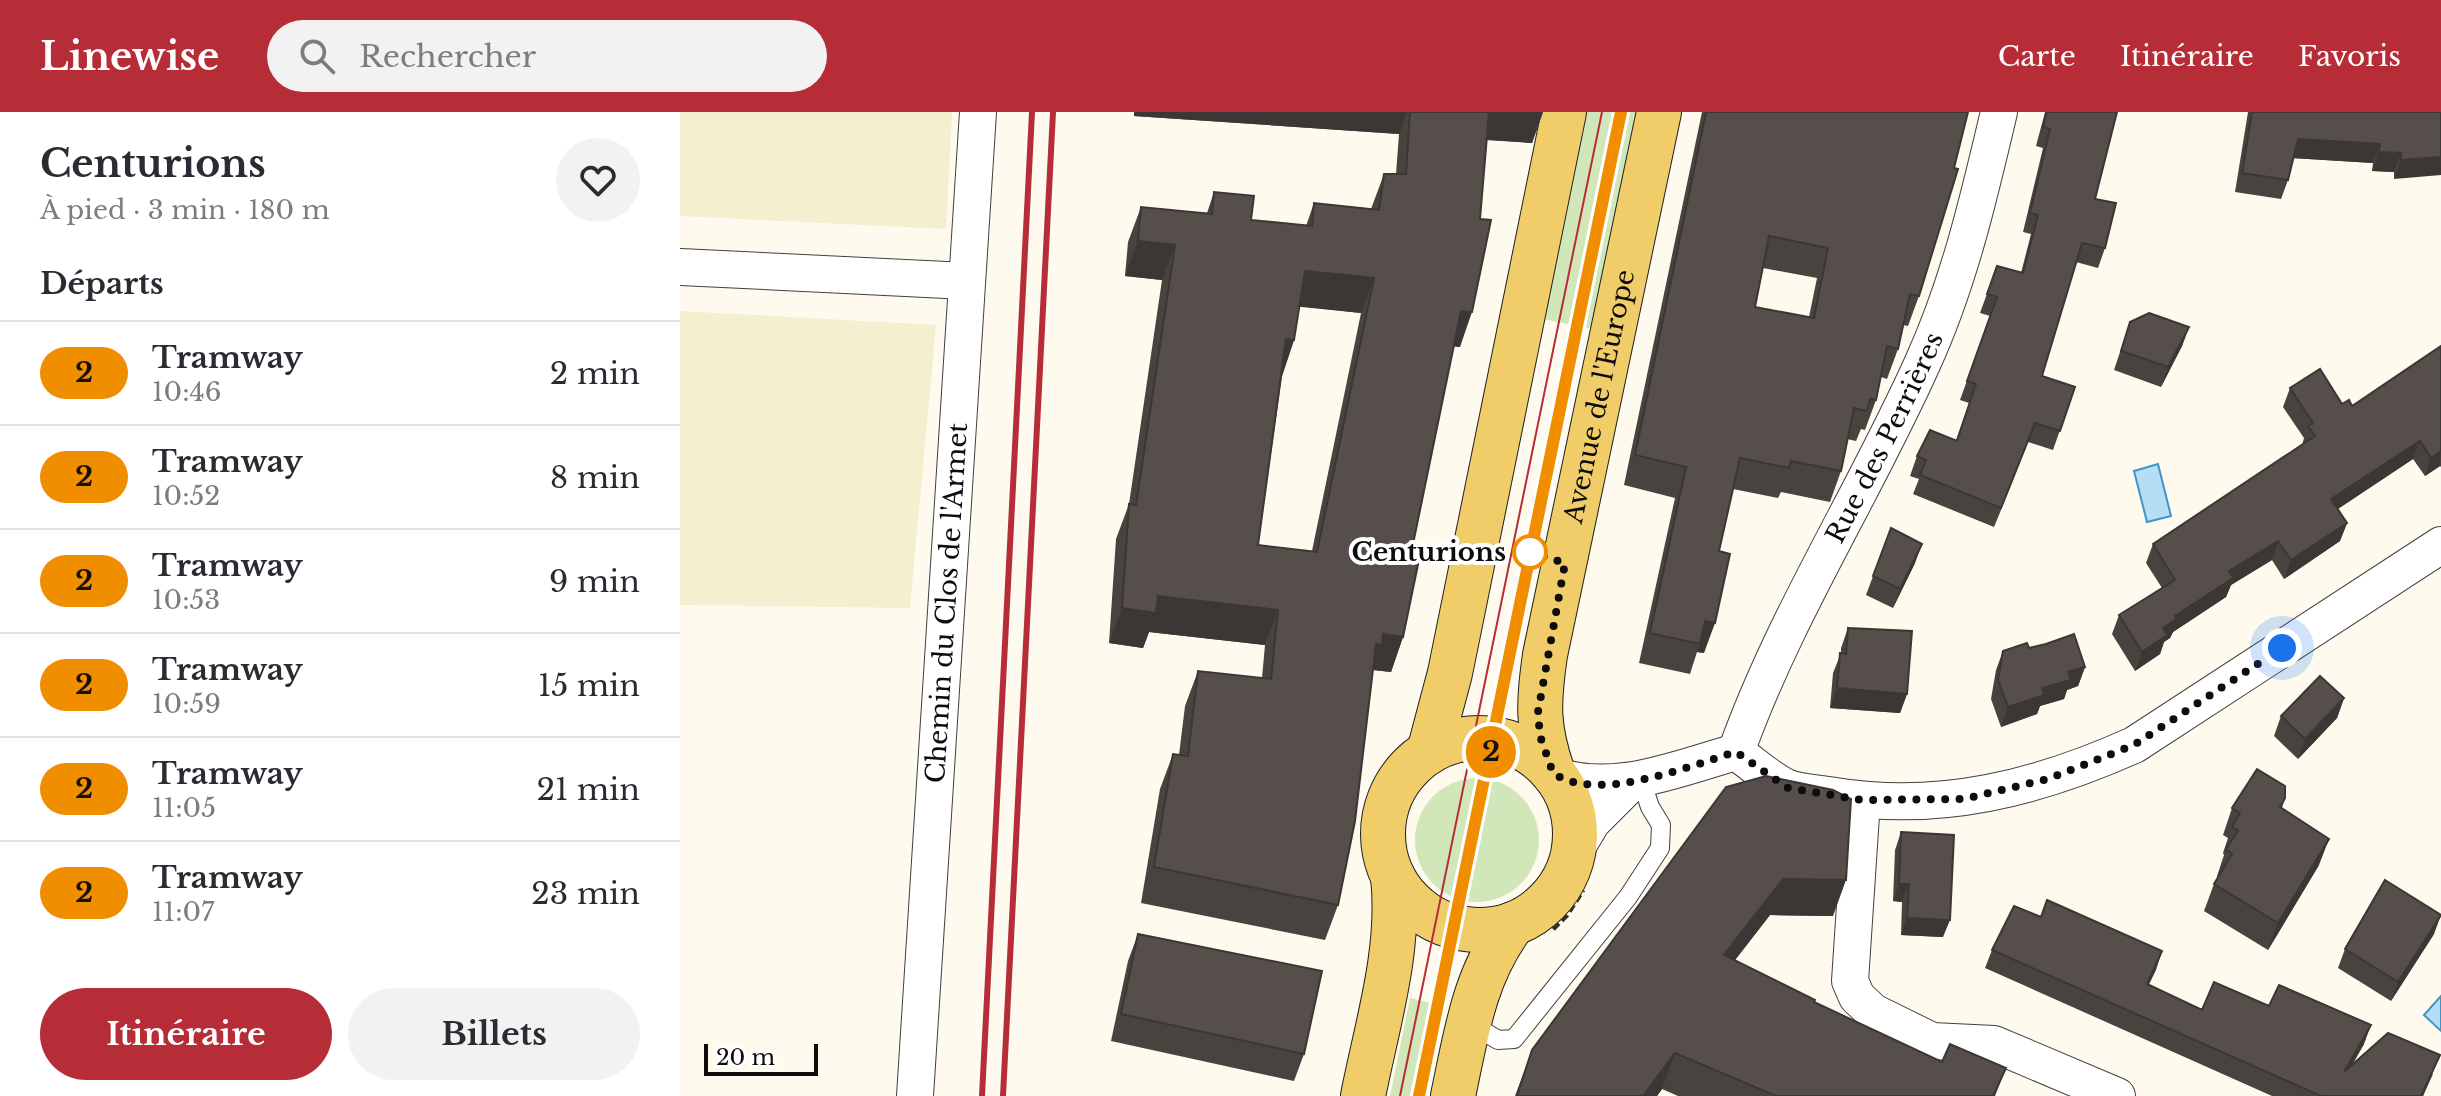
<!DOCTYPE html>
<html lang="fr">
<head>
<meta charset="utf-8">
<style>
  body { margin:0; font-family:"Libre Baskerville",serif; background:#f2f2f3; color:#2b2b33; height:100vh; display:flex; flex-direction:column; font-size:30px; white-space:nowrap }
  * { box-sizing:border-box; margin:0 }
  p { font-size:26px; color:#7c7c81 }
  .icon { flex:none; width:44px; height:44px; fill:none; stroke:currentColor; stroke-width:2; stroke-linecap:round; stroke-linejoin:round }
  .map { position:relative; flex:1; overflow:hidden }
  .side { display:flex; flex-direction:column; background:#fff; width:680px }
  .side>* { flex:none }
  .badge { padding:0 16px; border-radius:26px; font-size:28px; line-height:52px }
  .scale { position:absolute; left:24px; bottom:20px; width:114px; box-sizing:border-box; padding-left:8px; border:4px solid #0d0d0d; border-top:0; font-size:22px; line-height:28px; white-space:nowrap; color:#0d0d0d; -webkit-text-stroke:6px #fff; paint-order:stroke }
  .you { position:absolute; width:40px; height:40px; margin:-20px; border:6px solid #fff; border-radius:50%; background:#1a73e8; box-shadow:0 0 0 12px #1a73e833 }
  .map>.badge { position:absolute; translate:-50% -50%; box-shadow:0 0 0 4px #fff }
  h2 { padding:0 40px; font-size:30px; line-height:72px }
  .round { display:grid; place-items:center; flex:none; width:84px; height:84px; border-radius:42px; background:#f2f2f3 }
  .headline { display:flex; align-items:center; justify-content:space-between; height:136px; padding:0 40px }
  h1 { font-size:38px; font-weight:800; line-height:60px }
  .action { display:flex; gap:16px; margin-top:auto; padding:16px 40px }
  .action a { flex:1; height:92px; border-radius:48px; background:#b62c37; color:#fff; font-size:32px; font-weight:800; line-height:92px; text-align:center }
  .action a+a { background:#f2f2f3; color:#2b2b33 }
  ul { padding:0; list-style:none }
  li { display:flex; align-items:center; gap:24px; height:104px; padding:0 40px; border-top:2px solid #e1e1e2 }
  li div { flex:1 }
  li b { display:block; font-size:30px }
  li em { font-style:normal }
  li .badge { min-width:88px; font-weight:700; text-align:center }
  header { display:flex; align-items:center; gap:48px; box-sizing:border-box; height:112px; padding:0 40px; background:#b62c37; color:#fff }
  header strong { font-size:38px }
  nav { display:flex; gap:44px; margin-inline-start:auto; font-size:28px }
  .search { width:560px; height:72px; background:#f2f2f3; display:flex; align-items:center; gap:20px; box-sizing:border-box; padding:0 28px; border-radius:44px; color:#7c7c81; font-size:30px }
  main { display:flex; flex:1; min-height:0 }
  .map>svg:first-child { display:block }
  .farmland { fill:#f3efcf }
  .green { fill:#d2e7b9 }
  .water { fill:#b5ddf3; stroke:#4094c6; stroke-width:2 }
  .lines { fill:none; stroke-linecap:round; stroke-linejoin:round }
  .service-casing { stroke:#404040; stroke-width:20 }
  .minor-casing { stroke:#404040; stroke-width:38 }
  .primary-casing { stroke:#1e1e1e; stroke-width:46 }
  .path { stroke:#2f2f2f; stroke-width:5; stroke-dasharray:8 4; stroke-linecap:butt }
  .service { stroke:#fff; stroke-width:18 }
  .minor { stroke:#fff; stroke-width:36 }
  .primary { stroke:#f1cd6a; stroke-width:44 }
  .tram { stroke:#b62c37; stroke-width:2 }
  .rail { stroke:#b62c37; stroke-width:6 }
  .wall { fill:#494340; fill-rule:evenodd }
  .shaded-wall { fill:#3c3734 }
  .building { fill:#554e4a; stroke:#3c3734; stroke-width:2; fill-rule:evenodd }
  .line-casing { stroke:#fff; stroke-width:18 }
  .line { stroke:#f18e00; stroke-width:12 }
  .walk { stroke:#0d0d0d; stroke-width:8; stroke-dasharray:0 14.4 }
  .stop-dot { fill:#fff; stroke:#f18e00; stroke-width:4 }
  .labels { text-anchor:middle; stroke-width:8; stroke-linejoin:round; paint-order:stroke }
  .street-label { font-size:26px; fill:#0d0d0d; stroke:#fff }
  .stop-label { font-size:26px; font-weight:bold; fill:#0d0d0d; stroke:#fff; text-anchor:end }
</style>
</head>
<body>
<header>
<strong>Linewise</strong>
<div class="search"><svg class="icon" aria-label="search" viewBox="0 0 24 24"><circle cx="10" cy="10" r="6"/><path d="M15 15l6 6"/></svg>Rechercher</div>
<nav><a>Carte</a><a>Itinéraire</a><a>Favoris</a></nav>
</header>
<main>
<section class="side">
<div class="headline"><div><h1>Centurions</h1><p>À pied · 3 min · 180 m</p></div><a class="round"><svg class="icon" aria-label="heart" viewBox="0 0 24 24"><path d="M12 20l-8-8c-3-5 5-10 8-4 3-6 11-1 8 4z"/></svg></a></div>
<h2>Départs</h2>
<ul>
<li><span class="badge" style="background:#f18e00;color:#111">2</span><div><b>Tramway</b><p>10:46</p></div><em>2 min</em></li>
<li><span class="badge" style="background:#f18e00;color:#111">2</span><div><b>Tramway</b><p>10:52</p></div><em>8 min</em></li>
<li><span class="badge" style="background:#f18e00;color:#111">2</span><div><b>Tramway</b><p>10:53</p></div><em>9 min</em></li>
<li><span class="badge" style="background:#f18e00;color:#111">2</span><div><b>Tramway</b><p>10:59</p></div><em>15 min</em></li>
<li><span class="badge" style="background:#f18e00;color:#111">2</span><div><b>Tramway</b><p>11:05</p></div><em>21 min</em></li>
<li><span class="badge" style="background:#f18e00;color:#111">2</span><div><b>Tramway</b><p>11:07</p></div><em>23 min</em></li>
</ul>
<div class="action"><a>Itinéraire</a><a>Billets</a></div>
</section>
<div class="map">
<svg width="1761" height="984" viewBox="0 0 1761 984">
  <rect width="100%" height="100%" fill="#fefaee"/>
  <!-- farmland -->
  <path class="farmland" d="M0,0H272L266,117L0,104Z
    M0,199L256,213L230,496L0,493Z"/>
  <!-- green -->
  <path class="green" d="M896,0H963L918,218L853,205Z
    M735 728a62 62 0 1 1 124 0a62 62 0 1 1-124 0Z
    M730,886L764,894L746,984H710Z"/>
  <!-- water -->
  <path class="water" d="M1478,352L1491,404L1467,410L1454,359Z
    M1761,884V919L1744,903Z"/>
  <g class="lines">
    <!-- service casing -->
    <g class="service-casing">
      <path id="service" d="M788,910L818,928L834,927L948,785L980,736L981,713L970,695L961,668"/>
    </g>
    <!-- minor casing -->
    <g class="minor-casing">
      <g id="minor">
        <path d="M0,155L287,169"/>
        <path d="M1056,640C1072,651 1089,667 1106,675C1120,681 1140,681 1155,684C1260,701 1358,676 1454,633L1761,433"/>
        <path id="s1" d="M1056,640C1105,503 1184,382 1243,250C1279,171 1299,85 1319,0"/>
        <path d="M876,664C937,683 996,657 1056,640"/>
        <path d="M1182,688L1170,869L1177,885L1193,900L1252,929L1314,932L1437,984"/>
        <path d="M893,742L912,710L952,670"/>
        <path id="s2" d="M235,984L298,0"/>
      </g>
    </g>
    <!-- primary casing -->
    <g class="primary-casing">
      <g id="primary">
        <circle cx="799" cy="722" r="96"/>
        <path d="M749,640L770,561L884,0"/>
        <path id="s3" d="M873,661C857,615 858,591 865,543L979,0"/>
        <path d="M683,984C697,913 721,838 713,765"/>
        <path d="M773,984C786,923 794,863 833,812"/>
      </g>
    </g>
    <!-- path -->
    <path class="path" d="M873,817L887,803L903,778"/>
    <!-- service -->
    <use href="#service" class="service"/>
    <!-- minor -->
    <use href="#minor" class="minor"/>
    <!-- primary -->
    <use href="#primary" class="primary"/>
    <!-- tram -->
    <path class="tram" d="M720,984L922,0
      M739,984L941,0"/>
    <!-- rail -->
    <path class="rail" d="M302,984L352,0
      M323,984L373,0"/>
  </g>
  <!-- wall -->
  <path class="wall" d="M454,0H863L852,31L806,28L780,235L773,234L733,432L723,525L711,560L693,558L658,793L645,828L461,791L480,677L493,642L499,643L505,594L518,559L582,566L585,533L469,520L463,536L429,531L436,427L449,392L482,168L445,164L448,130L461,95L527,101L534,80L571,108L626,114L634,91L691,97L704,62H716L719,22L454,4ZM619,194L681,201L632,439L578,433L602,264L614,228Z
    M1022,0H1288L1239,184L1228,214L1223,213L1218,237L1207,267L1201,265L1196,288L1185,318L1181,317L1176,329L1167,327L1161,359L1150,390L1101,380L1098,386L1053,377L1039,439L1024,541L1017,540L1010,562L959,551L995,386L944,373ZM1083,156L1137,166L1129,205L1075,195Z
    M1365,0H1437L1415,87L1425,136L1418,156L1396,150L1362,264L1395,275L1373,338L1348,330L1314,415L1233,382L1239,367L1230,364L1237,344L1276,328L1289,291L1280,288L1310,204L1300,201L1317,154L1341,161L1351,122L1343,120L1363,36L1356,34Z
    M1568,0H1761L1714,67V60L1692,59L1693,51L1613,46L1608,68L1601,87L1555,80Z
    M1450,210L1509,215L1502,234L1481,275L1434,258Z
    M1761,234V355L1760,354L1745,364L1733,347L1658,397L1667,411L1660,429L1604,467L1592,448L1551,473L1546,485L1493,520L1490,526L1484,530L1480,542L1455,559L1432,522L1439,503L1482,476L1466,451L1473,432L1622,333L1624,326L1603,295L1610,276L1662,292L1672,294Z
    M1211,416L1235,451L1213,496L1186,483Z
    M1168,516L1227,582L1220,601L1150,596L1153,561L1161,541V536Z
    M1349,536L1405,555L1398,574L1387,578L1384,587L1360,594L1357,602L1321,615L1311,587L1316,558L1323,539Z
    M1664,586L1657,606L1618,647L1594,624L1601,604Z
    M1086,664L1153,804L1090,803L1055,848L1134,890L1262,950L1326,956L1315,984H998L982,977L977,984H835L852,938Z
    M1605,686L1602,696L1639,753L1588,838L1524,799L1534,772L1538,765L1537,764L1544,743L1543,741L1548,726L1543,723L1552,696Z
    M1221,720L1263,825L1221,823L1222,790L1213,789L1215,738Z
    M1361,805L1482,839L1468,873L1522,898L1589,894L1684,932L1672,953L1753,962L1743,984H1592L1305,856L1312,838Z
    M458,822L624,942L614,969L431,929L448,849Z
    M1754,822L1711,889L1658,856L1665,837Z"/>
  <!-- shaded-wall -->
  <path class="shaded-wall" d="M455,0H727L719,22L454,4Z
    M807,0H863L852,31L797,27Z
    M1618,27L1700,32L1693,51L1611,46Z
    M1699,40L1721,41L1714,60L1692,59Z
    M1761,45V63L1714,67L1721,48Z
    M458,129L495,133L482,168L445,164Z
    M625,159L694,166L681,201L612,194Z
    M781,199L792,200L780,235L768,234Z
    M1509,215L1502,234L1481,275L1488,255Z
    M606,227L614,228L602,264Z
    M1355,311L1348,330L1314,415L1321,396Z
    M1740,329L1733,347L1644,406L1651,387Z
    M1761,339L1760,354L1745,364L1751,346Z
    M1667,411L1660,429L1604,467L1611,448Z
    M1598,429L1592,448L1551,473L1546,485L1493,520L1490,526L1484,530L1480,542L1455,559L1462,540L1495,504L1549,459Z
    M1242,432L1235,451L1213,496L1220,477Z
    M478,484L598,498L585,533L469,520L463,536L429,531L442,496Z
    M1025,509L1035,511L1024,541L1017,540L1020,532Z
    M703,522L723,525L711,560L693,558L696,532Z
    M1405,555L1398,574L1387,578L1384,587L1360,594L1357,602L1321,615L1328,595L1362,576L1388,560Z
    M1157,576L1227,582L1220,601L1150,596Z
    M1664,586L1657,606L1618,647L1625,627Z
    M1649,727L1639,753L1588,838L1598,811Z
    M1103,767L1166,768L1153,804L1090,803L1031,879L1044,843Z
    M1219,772H1229L1222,790L1213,789Z
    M1761,803L1754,822L1711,889L1718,870Z
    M1227,806L1270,808L1263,825L1221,823Z
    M1482,839L1476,858L1460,891L1467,872Z
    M1691,913L1684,932L1657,979L1664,960Z
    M995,941L982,977L977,984H963Z
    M1760,943L1743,984H1741Z"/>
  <!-- building -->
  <path class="building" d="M730,0H809L800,107L811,108L792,200L781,199L733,432L742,433L723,525L703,522L702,533L696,532L675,709L658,793L474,755L493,642L508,644L518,559L591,567L598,498L478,484L476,501L442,496L449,392L456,393L495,133L458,129L461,95L532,102L534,80L574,84L571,108L632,114L634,91L699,98L704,62H726ZM625,159L694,166L637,440L578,433L606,227L614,228Z
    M1026,0H1288L1274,56L1278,57L1239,184L1230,182L1218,237L1207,234L1196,288L1190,287L1187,299L1174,296L1161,359L1111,349L1109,356L1060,346L1039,439L1050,442L1035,511L1025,509L1020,532L970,521L1006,355L955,343ZM1089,124L1148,136L1134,206L1075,195Z
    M1367,0H1437L1415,87L1436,91L1425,136L1402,131L1362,264L1395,275L1380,319L1355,311L1321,396L1240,363L1246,348L1237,344L1250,318L1277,329L1296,272L1287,269L1317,185L1307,182L1317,154L1343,161L1358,103L1350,101L1370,17L1363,15Z
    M1572,0H1761V45L1721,48V41L1699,40L1700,32L1618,27L1608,68L1562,61Z
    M1469,201L1509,215L1488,255L1441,239L1450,210Z
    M1761,234V339L1751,346L1740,329L1651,387L1667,411L1611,448L1598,429L1549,459L1553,466L1495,504L1497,507L1483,516L1487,523L1462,540L1439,503L1495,468L1473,432L1635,324L1628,314L1633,311L1610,276L1640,257L1662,292L1669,288L1672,294Z
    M1211,416L1242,432L1220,477L1193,464Z
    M1168,516L1232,519L1227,582L1157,576L1160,541L1166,542Z
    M1394,522L1405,555L1388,560L1391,568L1362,576L1364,583L1328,595L1318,568L1323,539L1347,531L1349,536L1366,532Z
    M1640,564L1664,586L1625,627L1601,604Z
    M1577,657L1605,674V686L1600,695L1649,727L1598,811L1534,772L1552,742L1546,737L1558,719L1552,715L1560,701L1552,696Z
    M1086,664L1153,678L1171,687L1166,768L1103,767L1044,843L1135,888L1134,890L1262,950L1270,932L1326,956L1313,984H1096L995,941L963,984H837L852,938L1046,675Z
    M1221,720L1274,723L1270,808L1227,806L1229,772H1219Z
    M1705,768L1761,803L1718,870L1665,837Z
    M1367,788L1482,839L1467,872L1522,898L1534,870L1589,894L1599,873L1691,913L1664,960L1708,921L1760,943L1741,984H1641L1312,838L1334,794L1361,805Z
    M458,822L642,859L624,942L441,902Z"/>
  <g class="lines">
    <!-- line casing -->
    <g class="line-casing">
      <path id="line" d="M739,984L941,0"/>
    </g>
    <!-- line -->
    <use href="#line" class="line"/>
    <!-- walk -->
    <path class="walk" d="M850,440L885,451L858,600L860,624L873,661C918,692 1008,654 1056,640L1108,676L1182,688L1284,687L1368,667L1454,633L1602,536"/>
  </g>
  <!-- markers -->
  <circle class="stop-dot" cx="850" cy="440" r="16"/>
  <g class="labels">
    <!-- street labels -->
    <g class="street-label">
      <text dy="9" stroke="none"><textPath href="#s3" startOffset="384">Avenue de l'Europe</textPath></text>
      <text dy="9" stroke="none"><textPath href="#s1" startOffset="348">Rue des Perrières</textPath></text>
      <text dy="9" stroke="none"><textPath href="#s2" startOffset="494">Chemin du Clos de l'Armet</textPath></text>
    </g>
    <!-- stop labels -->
    <g class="stop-label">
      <text x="826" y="449">Centurions</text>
    </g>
  </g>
</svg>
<div class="scale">20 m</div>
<div class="you" style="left:1602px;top:536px"></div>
<b class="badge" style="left:811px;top:640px;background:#f18e00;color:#111">2</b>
</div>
</main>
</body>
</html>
